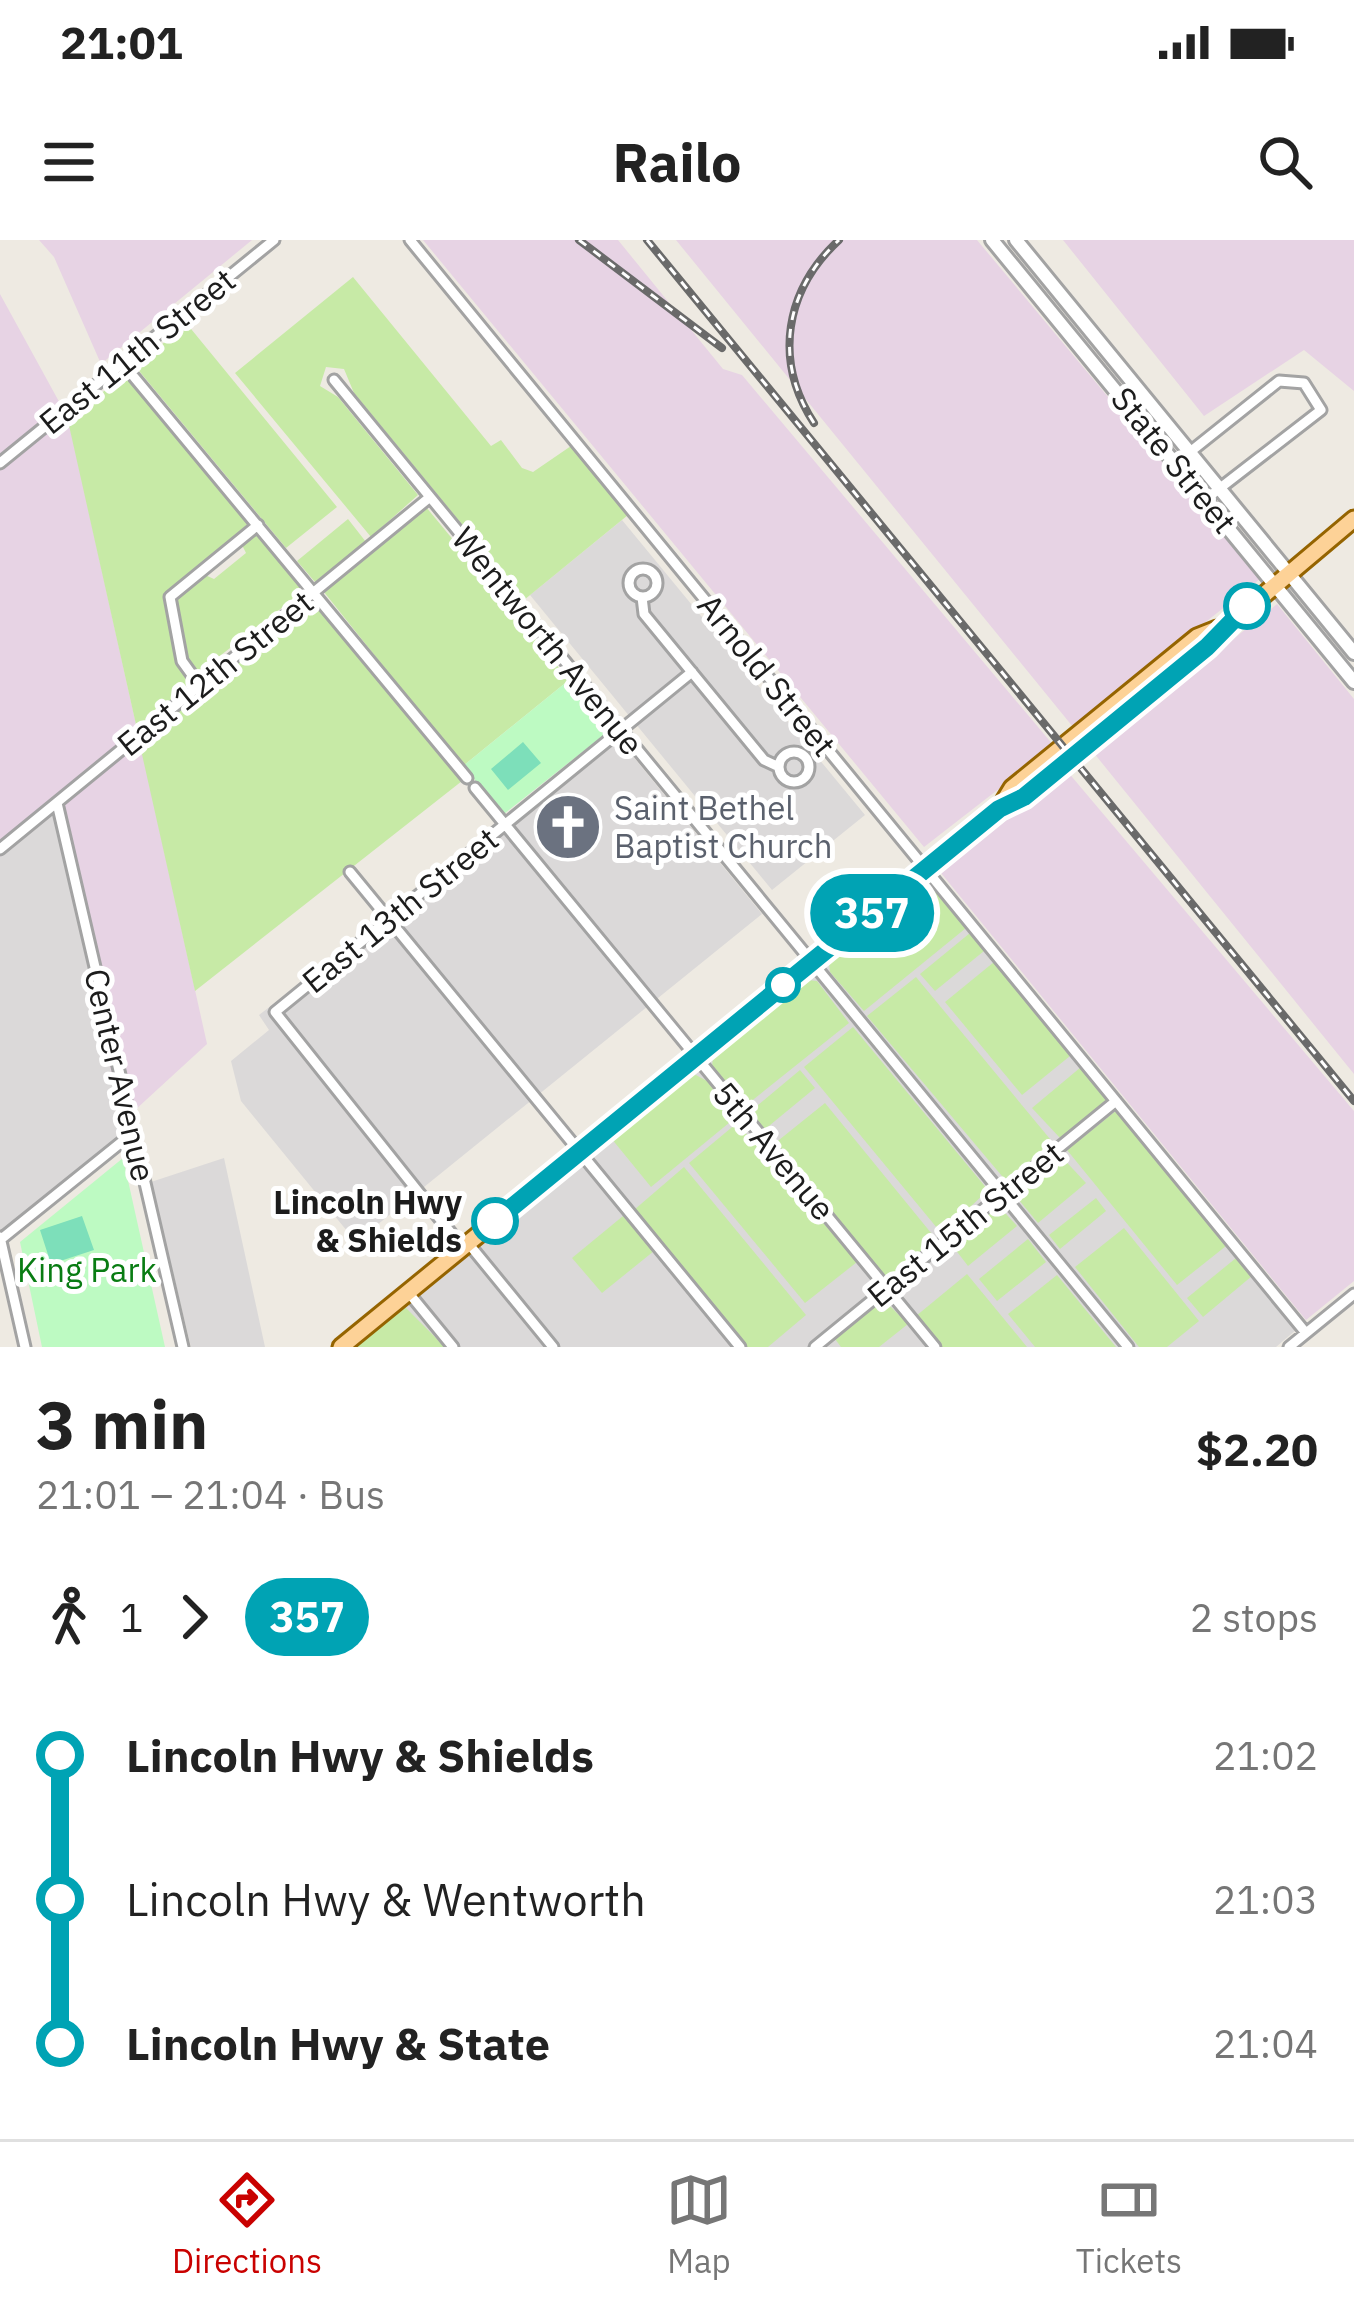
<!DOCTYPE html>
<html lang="en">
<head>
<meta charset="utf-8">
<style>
  body { margin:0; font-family:"IBM Plex Sans",sans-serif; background:#f6f6f6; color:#222; height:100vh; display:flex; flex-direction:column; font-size:45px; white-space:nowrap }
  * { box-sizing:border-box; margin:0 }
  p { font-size:39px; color:#767676 }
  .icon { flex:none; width:66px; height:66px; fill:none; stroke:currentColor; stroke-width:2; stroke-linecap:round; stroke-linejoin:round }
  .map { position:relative; height:1107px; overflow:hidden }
  .details { display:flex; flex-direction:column; background:#fff; flex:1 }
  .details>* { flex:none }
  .badge { padding:0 24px; border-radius:39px; font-size:42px; line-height:78px }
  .map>.badge { position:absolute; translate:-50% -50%; box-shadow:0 0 0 6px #fff }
  .legs { display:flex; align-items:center; gap:18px; height:132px; padding:0 36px; font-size:39px }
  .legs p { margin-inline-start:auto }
  .head { display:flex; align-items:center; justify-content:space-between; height:204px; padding:0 36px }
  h1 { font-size:66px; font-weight:700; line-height:90px }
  ul { padding:0 36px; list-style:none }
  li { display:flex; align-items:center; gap:42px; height:144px; font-size:45px }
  li i { display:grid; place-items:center; width:18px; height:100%; margin:0 15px; background:currentColor }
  li i::after { content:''; width:30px; height:30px; margin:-15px; border:9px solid; border-radius:50%; background:#fff }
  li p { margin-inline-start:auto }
  li:first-child i { background:linear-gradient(#0000 50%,currentColor 0) }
  li:last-child i { background:linear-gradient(currentColor 50%,#0000 0) }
  .status { display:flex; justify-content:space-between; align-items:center; height:84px; padding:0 60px; background:#fff; direction:ltr }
  .status svg { height:33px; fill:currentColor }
  header { display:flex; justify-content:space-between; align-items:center; height:156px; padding:0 36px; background:#fff; font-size:54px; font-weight:700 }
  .menu { display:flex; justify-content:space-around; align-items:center; height:168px; border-top:3px solid #e0e0e0; background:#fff; font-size:33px; color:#767676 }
  .menu a { display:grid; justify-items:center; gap:6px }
  .menu .active { color:#c90100 }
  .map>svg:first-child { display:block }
  .residential { fill:#dbd9d9 }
  .industrial { fill:#e7d3e4 }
  .grass { fill:#c7eaa6 }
  .park { fill:#bdfac2 }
  .pitch { fill:#7ddfba }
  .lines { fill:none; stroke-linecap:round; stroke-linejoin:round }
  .minor-casing { stroke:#a3a3a3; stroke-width:15 }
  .tertiary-casing { stroke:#a3a3a3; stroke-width:18 }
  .primary-casing { stroke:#956400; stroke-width:21 }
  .minor { stroke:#fff; stroke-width:9 }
  .tertiary { stroke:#fff; stroke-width:12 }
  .primary { stroke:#fdd297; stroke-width:15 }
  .rail-casing { stroke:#6a6a6a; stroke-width:8 }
  .rail { stroke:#fff; stroke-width:3; stroke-dasharray:9; stroke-linecap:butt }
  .line-1-casing { stroke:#fff; stroke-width:27 }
  .line-1 { stroke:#00a3b4; stroke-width:18 }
  .stop-1-dot { fill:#fff; stroke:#00a3b4; stroke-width:6 }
  .labels { text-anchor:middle; stroke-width:10; stroke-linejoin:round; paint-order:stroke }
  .street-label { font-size:33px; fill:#1c1c1c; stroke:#fff }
  .worship-label { font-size:33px; fill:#5b616d; stroke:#fff; text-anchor:start }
  .stop-label { font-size:33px; font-weight:bold; fill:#1c1c1c; stroke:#fff; text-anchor:end }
  .park-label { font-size:33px; fill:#097c13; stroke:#fff }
</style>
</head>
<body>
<div class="status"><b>21:01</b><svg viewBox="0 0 49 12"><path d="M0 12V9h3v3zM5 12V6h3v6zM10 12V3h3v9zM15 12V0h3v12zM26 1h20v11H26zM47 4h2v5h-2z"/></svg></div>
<header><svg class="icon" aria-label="menu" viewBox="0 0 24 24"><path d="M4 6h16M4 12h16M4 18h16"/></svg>Railo<svg class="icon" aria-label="search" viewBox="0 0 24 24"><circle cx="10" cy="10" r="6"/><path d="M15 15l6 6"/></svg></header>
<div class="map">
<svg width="1354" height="1107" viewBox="0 0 1354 1107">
  <rect width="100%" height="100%" fill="#eeeae2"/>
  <!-- residential -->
  <path class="residential" d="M622,280L865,575L772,650L530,355Z
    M618,498L762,674L356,1002L241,861L231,821L269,790L259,775Z
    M54,573L125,893L0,992V617Z
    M927,639L1297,1089L1276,1107H357Z
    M224,918L265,1107H191L151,942Z"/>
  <!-- industrial -->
  <path class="industrial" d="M39,0H252L101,124L54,17Z
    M423,0H618L723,129L742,135L1054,506L924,607Z
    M676,0H977L1260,339L1073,487Z
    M1063,0H1354V151L1304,110L1204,176Z
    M0,54L68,178L207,804L122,882L54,574L0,617Z
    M1277,364L1354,459V834L1093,512Z
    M1067,531L1354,871V1041L1306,1080L941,633Z"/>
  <!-- grass -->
  <path class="grass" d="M353,37L491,206L501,200L522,228L533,232L571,206L628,275L524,360L354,153L344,129L326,127L320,146L338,157L418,255L371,297L235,133Z
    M187,84L337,267L286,308L135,126Z
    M127,132L248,284L166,354L172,403L188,445L137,489L68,181Z
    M426,267L569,440L463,526L324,352Z
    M348,279L366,302L315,342L297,321Z
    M255,294L305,350L212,422L209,431L196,433L187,419L177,358L205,335L214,339L246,313L242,305Z
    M313,360L462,541L195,751L139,501Z
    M923,644H929L966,688L864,771L830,732L829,722Z
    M970,693L984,711L935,751L920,734Z
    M994,722L1070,816L1022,855L945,762Z
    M916,737L1050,899L1052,905L1007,942L867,776Z
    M807,740L817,741L849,783L744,867L712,827L713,817Z
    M853,787L988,950L942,994L804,827Z
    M1081,827L1108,860L1060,898L1032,868Z
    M800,830L815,848L764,890L751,871Z
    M694,834L707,841L735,878L651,947L611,898Z
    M825,863L936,999L887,1039L774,904Z
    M1117,870L1226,1006L1177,1045L1067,910Z
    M737,883L857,1022L805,1063L689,923Z
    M1059,914L1086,943L1038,983L1013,953Z
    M684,927L806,1075L768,1107H747L634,970Z
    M1096,958L1106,971L1060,1009L1049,995Z
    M998,965L1017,986L968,1026L951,1004Z
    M623,976L654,1011L602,1053L572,1018Z
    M1124,988L1199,1081L1167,1107H1139L1075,1027Z
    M1028,999L1046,1022L997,1061L979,1039Z
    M1236,1018L1252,1036L1203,1077L1187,1058Z
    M967,1034L1027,1107H941L916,1076Z
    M1057,1035L1116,1107H1035L1008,1074Z
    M883,1059L908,1084L879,1107H841L835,1099Z
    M404,1066L445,1107H353Z"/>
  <!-- park -->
  <path class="park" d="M569,440L610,490L504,574L463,526Z
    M123,918L165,1107H42L20,1002Z"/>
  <!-- pitch -->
  <path class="pitch" d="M523,502L541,523L508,550L491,529Z
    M82,976L94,1010L51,1024L40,990Z"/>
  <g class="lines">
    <!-- minor casing -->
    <g class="minor-casing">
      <path id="minor" d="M410,0L1306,1093
        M134,137L467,538
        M334,140L1128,1107
        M1190,212L1279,141L1304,143L1321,170L1206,259
        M0,223L274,0
        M629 343a14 14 0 1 1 28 0a14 14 0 1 1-28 0Z
        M642,357L644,374L764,520L779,527
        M200,446L182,421L170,357L258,285
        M779 527a15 15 0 1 1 30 0a15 15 0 1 1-30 0Z
        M475,548L935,1107
        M57,563L183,1107
        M0,609L430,257
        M350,632L740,1107
        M0,997L25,1107
        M0,1000L134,892
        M468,1003L553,1107
        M463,1008L275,772L692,432
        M408,1052L453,1107
        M815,1107L1116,861
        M1289,1107L1354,1054"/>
    </g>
    <!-- tertiary casing -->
    <g class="tertiary-casing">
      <path id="tertiary" d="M992,0L1354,442
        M1016,0L1354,413"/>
    </g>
    <!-- primary casing -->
    <g class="primary-casing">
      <path id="primary" d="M1001,566L1012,548L1197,397L1217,389
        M341,1107L999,569L1024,557L1354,279"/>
    </g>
    <!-- minor -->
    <use href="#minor" class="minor"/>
    <!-- tertiary -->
    <use href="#tertiary" class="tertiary"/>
    <!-- primary -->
    <use href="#primary" class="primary"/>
    <!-- rail casing -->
    <g class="rail-casing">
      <path id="rail" d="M579,0L722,108
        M647,0L1354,861
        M814,183C773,120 785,50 839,0"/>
    </g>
    <!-- rail -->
    <use href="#rail" class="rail"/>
  </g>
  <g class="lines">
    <!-- line-1 casing -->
    <g class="line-1-casing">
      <path id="line-1" d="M495,981L999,569L1024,557L1207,407L1247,366"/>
    </g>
    <!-- line-1 -->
    <use href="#line-1" class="line-1"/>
  </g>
  <!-- icons -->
  <defs>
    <g id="church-disc" transform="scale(3.45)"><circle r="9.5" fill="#6b7280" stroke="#fff"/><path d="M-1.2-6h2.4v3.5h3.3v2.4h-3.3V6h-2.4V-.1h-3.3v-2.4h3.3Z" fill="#fff"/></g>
  </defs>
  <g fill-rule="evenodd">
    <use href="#church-disc" x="568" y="587"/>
  </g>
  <!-- markers -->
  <g class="stop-1-dot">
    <circle cx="1247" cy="366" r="21"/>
    <circle cx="783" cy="745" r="15"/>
    <circle cx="495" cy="981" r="21"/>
  </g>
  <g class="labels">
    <!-- street labels -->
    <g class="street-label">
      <text transform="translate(137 111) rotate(-39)" y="12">East 11th Street</text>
      <text transform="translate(1174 220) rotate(51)" y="12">State Street</text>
      <text transform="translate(548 401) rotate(51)" y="12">Wentworth Avenue</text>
      <text transform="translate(215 433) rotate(-39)" y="12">East 12th Street</text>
      <text transform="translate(767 435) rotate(51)" y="12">Arnold Street</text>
      <text transform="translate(400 670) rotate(-39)" y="12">East 13th Street</text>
      <text transform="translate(120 835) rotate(77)" y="12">Center Avenue</text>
      <text transform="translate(774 911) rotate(50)" y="12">5th Avenue</text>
      <text transform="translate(965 984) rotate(-39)" y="12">East 15th Street</text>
    </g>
    <!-- worship labels -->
    <g class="worship-label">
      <text x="614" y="580">Saint Bethel<tspan x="614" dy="38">Baptist Church</tspan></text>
    </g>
    <!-- stop labels -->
    <g class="stop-label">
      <text x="462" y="974">Lincoln Hwy<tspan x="462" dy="38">&amp; Shields</tspan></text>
    </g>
    <!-- park labels -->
    <g class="park-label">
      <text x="87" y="1042">King Park</text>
    </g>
  </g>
</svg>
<b class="badge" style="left:872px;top:673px;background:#00a3b4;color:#fff">357</b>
</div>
<section class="details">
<div class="head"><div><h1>3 min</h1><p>21:01 – 21:04 · Bus</p></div><b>$2.20</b></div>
<div class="legs"><svg class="icon" aria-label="walk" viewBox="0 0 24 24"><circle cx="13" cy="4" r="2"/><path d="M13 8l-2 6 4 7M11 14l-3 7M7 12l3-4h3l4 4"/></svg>1<svg class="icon" aria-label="forward" viewBox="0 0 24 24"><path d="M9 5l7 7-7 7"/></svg><b class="badge" style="background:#00a3b4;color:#fff">357</b><p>2 stops</p></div>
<ul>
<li><i style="color:#00a3b4"></i><b>Lincoln Hwy &amp; Shields</b><p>21:02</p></li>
<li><i style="color:#00a3b4"></i><span>Lincoln Hwy &amp; Wentworth</span><p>21:03</p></li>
<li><i style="color:#00a3b4"></i><b>Lincoln Hwy &amp; State</b><p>21:04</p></li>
</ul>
</section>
<nav class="menu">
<a class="active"><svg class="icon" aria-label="directions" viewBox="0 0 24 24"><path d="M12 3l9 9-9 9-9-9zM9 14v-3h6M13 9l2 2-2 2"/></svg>Directions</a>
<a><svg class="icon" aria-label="map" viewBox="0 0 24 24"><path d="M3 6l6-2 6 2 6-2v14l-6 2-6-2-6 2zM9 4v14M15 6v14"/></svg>Map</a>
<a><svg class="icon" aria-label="tickets" viewBox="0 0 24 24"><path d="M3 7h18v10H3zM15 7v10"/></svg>Tickets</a>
</nav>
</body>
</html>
